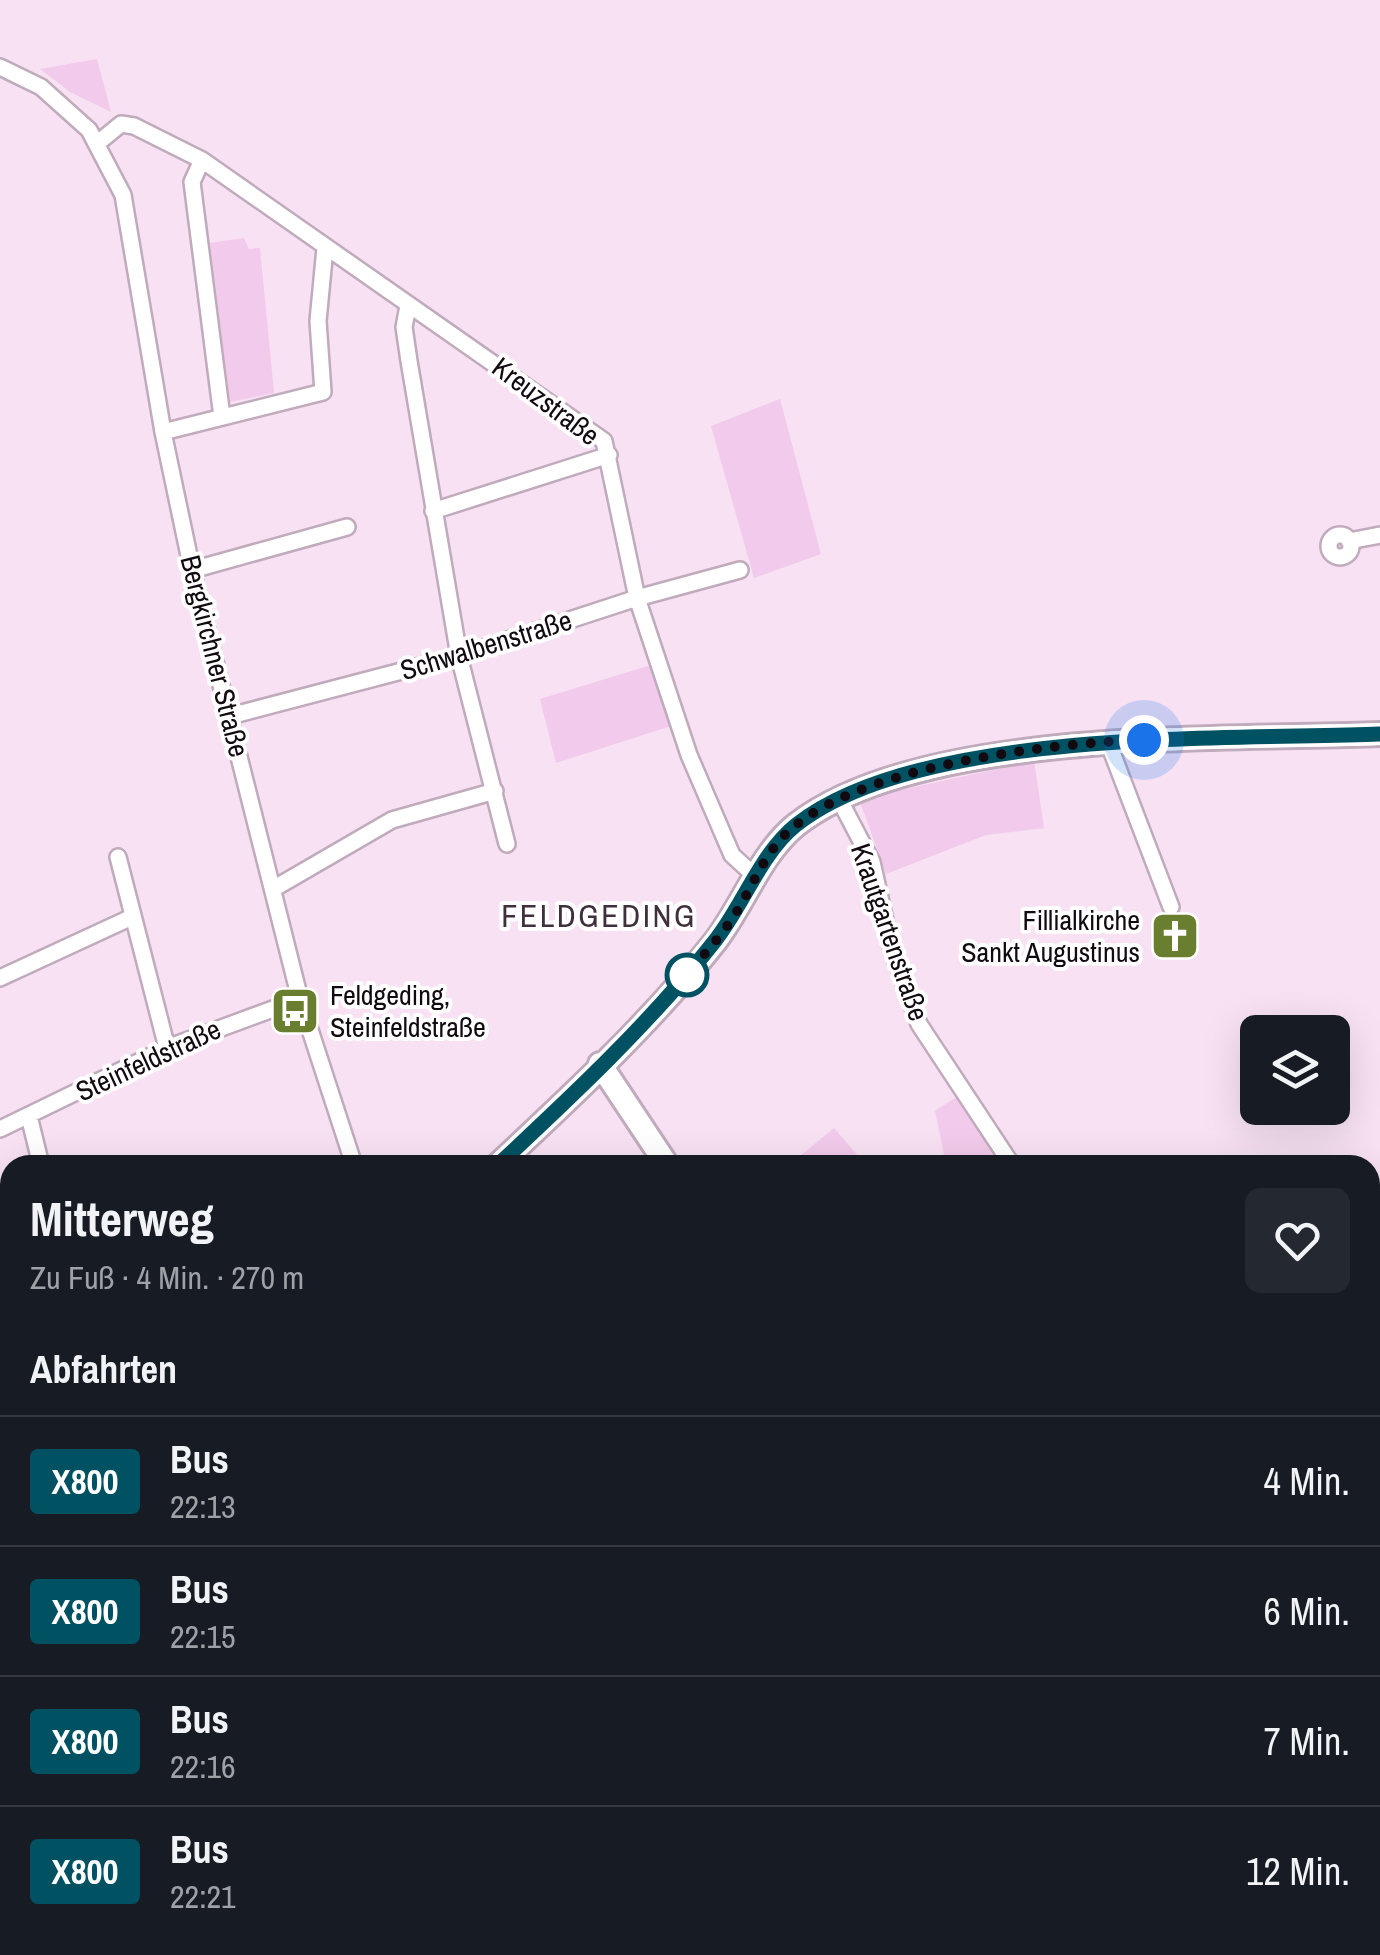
<!DOCTYPE html>
<html lang="de">
<head>
<meta charset="utf-8">
<style>
  body { margin:0; font-family:"Archivo Narrow",sans-serif; background:#242831; color:#f1f3f6; height:100vh; display:flex; flex-direction:column; font-size:38px; white-space:nowrap }
  * { box-sizing:border-box; margin:0 }
  p { font-size:32px; color:#9ea1a6 }
  .icon { flex:none; width:55px; height:55px; fill:none; stroke:currentColor; stroke-width:2; stroke-linecap:round; stroke-linejoin:round }
  .map { position:relative; flex:1; overflow:hidden }
  .side { position:absolute; left:0px; top:1155px; width:1380px; height:800px; display:flex; flex-direction:column; background:#171b24; border-radius:30px 30px 0 0; box-shadow:0 10px 40px #0002 }
  .side>* { flex:none }
  .badge { padding:0 20px; border-radius:8px; font-size:35px; line-height:65px }
  .controls { position:absolute; left:1240px; top:1015px; display:grid; gap:20px }
  .controls a { display:grid; place-items:center; width:110px; height:110px; border-radius:15px; background:#171b24; box-shadow:0 10px 40px #0002; font-size:50px }
  .you { position:absolute; width:50px; height:50px; margin:-25px; border:8px solid #fff; border-radius:50%; background:#1a73e8; box-shadow:0 0 0 15px #1a73e833 }
  .map>.badge { position:absolute; translate:-50% -50%; box-shadow:0 0 0 5px #fff }
  h2 { padding:0 30px; font-size:38px; line-height:90px }
  .round { display:grid; place-items:center; flex:none; width:105px; height:105px; border-radius:15px; background:#242831 }
  .headline { display:flex; align-items:center; justify-content:space-between; height:170px; padding:0 30px }
  h1 { font-size:48px; font-weight:700; line-height:75px }
  ul { padding:0; list-style:none }
  li { display:flex; align-items:center; gap:30px; height:130px; padding:0 30px; border-top:2px solid #363941 }
  li div { flex:1 }
  li b { display:block; font-size:38px }
  li em { font-style:normal }
  li .badge { min-width:110px; font-weight:700; text-align:center }
  .map>svg:first-child { display:block }
  .green { fill:#f2caeb }
  .forest { fill:#cda6c6 }
  .lines { fill:none; stroke-linecap:round; stroke-linejoin:round }
  .stream { stroke:#b28cab; stroke-width:4 }
  .street-casing { stroke:#c0abbc; stroke-width:20 }
  .secondary-casing { stroke:#c0abbc; stroke-width:28 }
  .highway-casing { stroke:#c0abbc; stroke-width:35 }
  .street { stroke:#fff; stroke-width:15 }
  .secondary { stroke:#fff; stroke-width:22 }
  .highway { stroke:#fff; stroke-width:30 }
  .line-casing { stroke:#fff; stroke-width:22 }
  .line { stroke:#005262; stroke-width:15 }
  .walk { stroke:#110a10; stroke-width:10; stroke-dasharray:0 18 }
  .stop-dot { fill:#fff; stroke:#005262; stroke-width:5 }
  .labels { text-anchor:middle; stroke-width:8; stroke-linejoin:round; paint-order:stroke }
  .street-label { font-size:28px; fill:#110a10; stroke:#fff }
  .poi-label { font-size:28px; fill:#110a10; stroke:#fff; text-anchor:end }
  .quarter-label { font-size:32px; letter-spacing:2.5px; fill:#402f3d; stroke:#fff }
</style>
</head>
<body>
<div class="map">
<svg width="1380" height="1955" viewBox="0 0 1380 1955">
  <rect width="100%" height="100%" fill="#f7e1f3"/>
  <!-- green -->
  <path class="green" d="M97,59L111,112L70,92L40,69Z
    M244,238L249,249L260,248L274,393L230,402L210,243Z
    M780,399L821,554L754,578L711,426Z
    M651,665L671,726L556,763L540,699Z
    M1034,761L1044,828L986,835L886,874L859,799Z
    M961,1094L1012,1165H931L944,1154L935,1111Z
    M834,1128L866,1165H789Z"/>
  <!-- forest -->
  <path class="forest" d="M1380,1907V1955H1327L1337,1945H1370V1915Z"/>
  <g class="lines">
    <!-- stream -->
    <path class="stream" d="M0,1942L34,1955"/>
    <!-- street casing -->
    <g class="street-casing">
      <path id="street" d="M0,67L41,87L89,130L123,195L163,432L192,570L300,999L354,1165
        M99,142L121,124L134,126L202,160L604,441L637,598L689,755L732,855L757,878
        M202,160L192,182L222,417
        M408,306L404,327L409,361L459,656L507,844
        M163,432L323,392L318,321L325,248
        M433,511L609,455
        M1329 546a11 11 0 1 1 22 0a11 11 0 1 1-22 0Z
        M1349,541L1380,535
        M192,570L347,527
        M230,716L459,656L637,598L740,570
        M1108,742L1171,907
        M838,797L872,862L891,947L919,1024L1012,1165
        M118,857L167,1048
        M273,889L392,820L495,791
        M0,978L132,917
        M29,1116L41,1165
        M0,1129L167,1048L300,999"/>
    </g>
    <!-- secondary casing -->
    <g class="secondary-casing">
      <path id="secondary" d="M600,1064L667,1165
        M498,1165C572,1096 651,1022 714,943C743,906 760,854 796,825C920,728 1225,740 1380,734
        M0,1432L10,1427
        M670,1945L671,1955"/>
    </g>
    <!-- highway casing -->
    <g class="highway-casing">
      <path id="highway" d="M1370,1893L1380,1885
        M1300,1955L1310,1945"/>
    </g>
    <!-- street -->
    <use href="#street" class="street"/>
    <!-- secondary -->
    <use href="#secondary" class="secondary"/>
    <!-- highway -->
    <use href="#highway" class="highway"/>
  </g>
  <g class="lines">
    <!-- line casing -->
    <g class="line-casing">
      <path id="line" d="M498,1165C572,1096 651,1022 714,942C743,906 760,854 796,825C919,728 1225,740 1380,734"/>
    </g>
    <!-- line -->
    <use href="#line" class="line"/>
    <!-- walk -->
    <path class="walk" d="M687,975L684,978C700,959 718,940 732,919C749,894 760,863 780,840C844,767 1049,743 1144,740"/>
  </g>
  <!-- icons -->
  <defs>
    <g id="church-square" transform="scale(2.5)"><rect x="-9" y="-9" width="18" height="18" rx="4" fill="#697e2e" stroke="#fff"/><path d="M-1.2-6h2.4v3.5h3.3v2.4h-3.3V6h-2.4V-.1h-3.3v-2.4h3.3Z" fill="#fff"/></g>
    <g id="bus-square" transform="scale(2.5)"><rect x="-9" y="-9" width="18" height="18" rx="4" fill="#697e2e" stroke="#fff"/><path d="M-5-6H5V4H4V6H2V4H-2V6H-4V4H-5ZM-3.5-4V0h7V-4ZM-3.5 1.2v1.5H-2V1.2ZM2 1.2v1.5H3.5V1.2Z" fill="#fff"/></g>
  </defs>
  <g fill-rule="evenodd">
    <use href="#church-square" x="1175" y="936"/>
    <use href="#bus-square" x="295" y="1011"/>
  </g>
  <!-- markers -->
  <circle class="stop-dot" cx="687" cy="975" r="20"/>
  <g class="labels">
    <!-- street labels -->
    <g class="street-label">
      <text transform="translate(546 401) rotate(37)" y="10">Kreuzstraße</text>
      <text transform="translate(486 645) rotate(-17)" y="10">Schwalbenstraße</text>
      <text transform="translate(215 656) rotate(76)" y="10">Bergkirchner Straße</text>
      <text transform="translate(890 932) rotate(71)" y="10">Krautgartenstraße</text>
      <text transform="translate(148 1060) rotate(-25)" y="10">Steinfeldstraße</text>
    </g>
    <!-- poi labels -->
    <g class="poi-label">
      <text x="1140" y="930">Fillialkirche<tspan x="1140" dy="32">Sankt Augustinus</tspan></text>
      <text x="330" y="1005" text-anchor="start">Feldgeding,<tspan x="330" dy="32">Steinfeldstraße</tspan></text>
    </g>
    <!-- quarter labels -->
    <g class="quarter-label">
      <text x="599" y="927">FELDGEDING</text>
    </g>
  </g>
</svg>
<div class="controls">
<a><svg class="icon" aria-label="layers" viewBox="0 0 24 24"><path d="M12 4l9 5-9 5-9-5zM3 14l9 5 9-5"/></svg></a>
</div>
<div class="you" style="left:1144px;top:740px"></div>
<section class="side">
<div class="headline"><div><h1>Mitterweg</h1><p>Zu Fuß · 4 Min. · 270 m</p></div><a class="round"><svg class="icon" aria-label="heart" viewBox="0 0 24 24"><path d="M12 20l-8-8c-3-5 5-10 8-4 3-6 11-1 8 4z"/></svg></a></div>
<h2>Abfahrten</h2>
<ul>
<li><span class="badge" style="background:#005262;color:#fff">X800</span><div><b>Bus</b><p>22:13</p></div><em>4 Min.</em></li>
<li><span class="badge" style="background:#005262;color:#fff">X800</span><div><b>Bus</b><p>22:15</p></div><em>6 Min.</em></li>
<li><span class="badge" style="background:#005262;color:#fff">X800</span><div><b>Bus</b><p>22:16</p></div><em>7 Min.</em></li>
<li><span class="badge" style="background:#005262;color:#fff">X800</span><div><b>Bus</b><p>22:21</p></div><em>12 Min.</em></li>
</ul>
</section>
</div>
</body>
</html>
